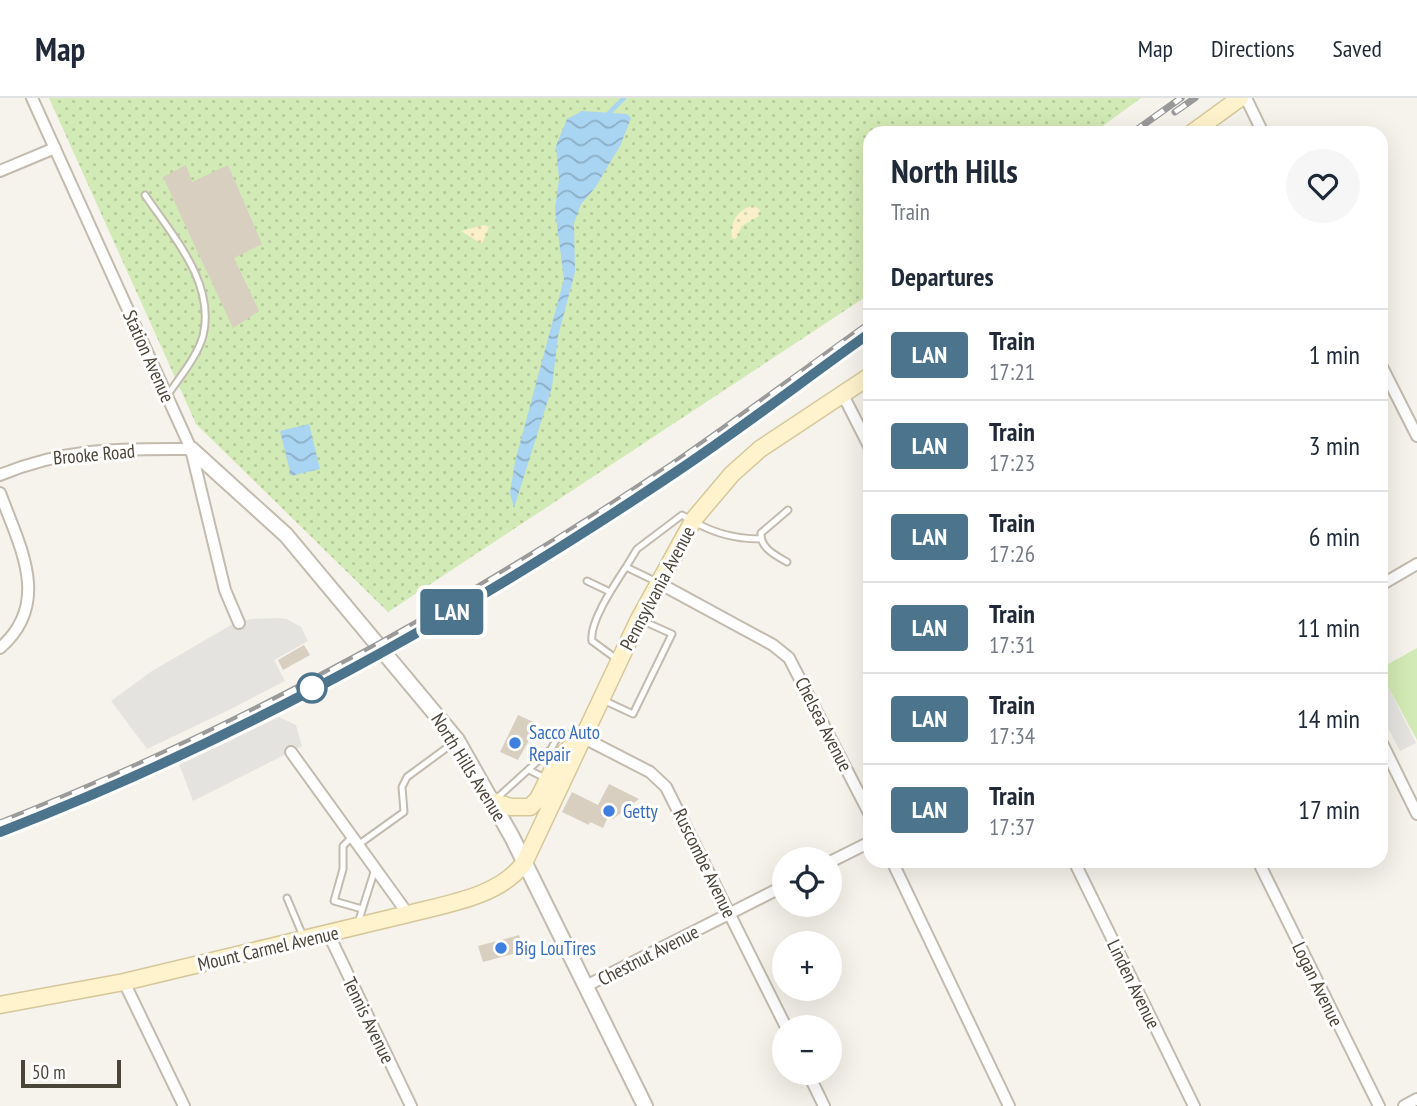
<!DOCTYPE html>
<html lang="en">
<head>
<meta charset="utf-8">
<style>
  body { margin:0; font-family:"PT Sans Narrow",sans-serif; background:#f6f6f7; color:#1f2937; height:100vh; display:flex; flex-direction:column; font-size:26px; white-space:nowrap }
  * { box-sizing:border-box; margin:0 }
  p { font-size:23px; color:#747a83 }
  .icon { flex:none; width:38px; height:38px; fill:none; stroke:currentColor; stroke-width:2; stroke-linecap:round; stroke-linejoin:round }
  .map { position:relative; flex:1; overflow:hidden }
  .details { position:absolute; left:863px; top:28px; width:525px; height:742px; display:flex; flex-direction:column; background:#fff; border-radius:21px; box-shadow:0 7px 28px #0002 }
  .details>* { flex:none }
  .badge { padding:0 14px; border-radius:5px; font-size:24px; line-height:46px }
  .tools { position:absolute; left:772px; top:749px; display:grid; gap:14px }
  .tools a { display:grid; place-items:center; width:70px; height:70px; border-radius:50%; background:#fff; box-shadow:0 7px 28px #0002; font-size:35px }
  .scale { position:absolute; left:21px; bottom:18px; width:100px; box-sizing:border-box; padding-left:7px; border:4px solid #4b4439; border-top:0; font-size:19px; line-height:24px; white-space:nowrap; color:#4b4439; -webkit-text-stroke:5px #fff; paint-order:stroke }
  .map>.badge { position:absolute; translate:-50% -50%; box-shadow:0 0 0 4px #fff }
  h2 { padding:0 28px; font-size:26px; line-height:63px }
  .round { display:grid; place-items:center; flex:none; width:74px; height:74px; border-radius:37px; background:#f6f6f7 }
  .overview { display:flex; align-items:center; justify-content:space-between; height:119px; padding:0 28px }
  h1 { font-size:33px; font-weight:700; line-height:52px }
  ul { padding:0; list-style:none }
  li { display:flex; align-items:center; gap:21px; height:91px; padding:0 28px; border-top:2px solid #e0e1e3 }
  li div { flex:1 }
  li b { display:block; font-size:26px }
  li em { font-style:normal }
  li .badge { min-width:77px; font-weight:700; text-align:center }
  header { display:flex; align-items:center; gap:42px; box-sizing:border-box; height:98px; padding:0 35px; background:#fff; border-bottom:2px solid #e0e1e3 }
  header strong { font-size:33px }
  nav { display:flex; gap:38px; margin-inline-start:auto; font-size:24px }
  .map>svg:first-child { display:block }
  .grass { fill:url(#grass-dots) }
  .sand { fill:url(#sand-dots) }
  .park { fill:#d2eab5 }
  .parking { fill:#e5e3e0 }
  .water { fill:url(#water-waves) }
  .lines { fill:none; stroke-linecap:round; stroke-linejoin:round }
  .stream { stroke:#a9d4f2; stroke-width:4.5 }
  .building { fill:#d8cfc1 }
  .service-casing { stroke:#c2bbae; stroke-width:9 }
  .minor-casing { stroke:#c2bbae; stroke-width:14 }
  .tertiary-casing { stroke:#c2bbae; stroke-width:18 }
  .secondary-casing { stroke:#d6c79b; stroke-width:19 }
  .service { stroke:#fff; stroke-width:5 }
  .minor { stroke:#fff; stroke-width:10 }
  .tertiary { stroke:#fff; stroke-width:14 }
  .secondary { stroke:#fff3cd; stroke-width:16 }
  .rail-casing { stroke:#9a9a9a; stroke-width:7 }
  .rail { stroke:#fff; stroke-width:4.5; stroke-dasharray:13; stroke-linecap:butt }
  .line-casing { stroke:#fff; stroke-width:16 }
  .line { stroke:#4c748c; stroke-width:10 }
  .stop-dot { fill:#fff; stroke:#4c748c; stroke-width:3.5 }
  .shop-dot { fill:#3f7fe0; stroke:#fff; stroke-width:2.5 }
  .labels { text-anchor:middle; stroke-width:6; stroke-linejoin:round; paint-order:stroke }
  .street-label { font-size:19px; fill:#4b4439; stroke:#fff }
  .shop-label { font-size:19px; fill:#366cbe; stroke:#fff; text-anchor:start }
</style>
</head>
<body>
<header>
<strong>Map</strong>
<nav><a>Map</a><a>Directions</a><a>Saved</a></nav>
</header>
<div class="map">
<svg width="1417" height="1008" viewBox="0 0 1417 1008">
  <defs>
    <pattern id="grass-dots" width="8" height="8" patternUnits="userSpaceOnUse" patternTransform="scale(1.75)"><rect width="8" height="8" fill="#d2eab5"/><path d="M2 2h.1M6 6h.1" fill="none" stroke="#b6ca9c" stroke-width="1.8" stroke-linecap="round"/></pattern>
    <pattern id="sand-dots" width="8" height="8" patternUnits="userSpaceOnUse" patternTransform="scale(1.75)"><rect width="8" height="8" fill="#f9efc9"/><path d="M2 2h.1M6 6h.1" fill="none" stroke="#d7cead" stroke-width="1.8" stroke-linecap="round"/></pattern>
    <pattern id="water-waves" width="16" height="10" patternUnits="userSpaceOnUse" patternTransform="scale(1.75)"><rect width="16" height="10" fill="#a9d4f2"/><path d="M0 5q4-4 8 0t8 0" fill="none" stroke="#8caec5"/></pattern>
  </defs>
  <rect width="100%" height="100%" fill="#f6f3ec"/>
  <!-- grass -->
  <path class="grass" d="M49,0H1141L1093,35H870V196L388,514L196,326Z"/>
  <!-- sand -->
  <path class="sand" d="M754,108L760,112L759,118L742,128L736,141L732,140C729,125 739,109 754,108Z
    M484,127L489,129L482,146L461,133Z"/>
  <!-- park -->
  <path class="park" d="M1417,550V642L1381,576V570Z"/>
  <!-- parking -->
  <path class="parking" d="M276,520L287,521L301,529L308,543L274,562L285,583L233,610L147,651L111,603L152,573L231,527L250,521Z
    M1381,575L1416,645L1400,653L1381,616Z
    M279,619L296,627L302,648L193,703L179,666Z"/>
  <!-- water -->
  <path class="water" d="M582,13L627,16L631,20L621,46L595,90L581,106L574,125L575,174L558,238L552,289L514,410L510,395L515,364L564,181L555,112L559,81L556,48L567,21Z
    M309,326L320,371L291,378L280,333Z"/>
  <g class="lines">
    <!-- stream -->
    <path class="stream" d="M607,17L624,0"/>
  </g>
  <!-- building -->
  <path class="building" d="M186,67L192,84L228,67L262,146L234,160L259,213L233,230L163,79Z
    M304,547L310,557L283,572L278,562Z
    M518,617L538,626L518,662L500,654Z
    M609,686L639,701L613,721L608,719L603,730L590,724L589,727L562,714L572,694L598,707Z
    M519,837L524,853L483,864L478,848Z"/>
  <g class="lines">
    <!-- service casing -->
    <g class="service-casing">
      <path id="service" d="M145,97C172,137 216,185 203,238C197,259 179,280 167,298
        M787,464C775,457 760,450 761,435L788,412
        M626,469L637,451L682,417C708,433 730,441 761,441
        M587,483L610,494
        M618,562L592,543C589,524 615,486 626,469L657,484
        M603,602L633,616L672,536L641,522
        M529,672L545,680
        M496,701L551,651L560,635L579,638
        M352,739L343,748V771L334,803L362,811
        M358,747L404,714L402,689L407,679L456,643
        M287,800L303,838
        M358,825L375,771"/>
    </g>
    <!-- minor casing -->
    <g class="minor-casing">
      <path id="minor" d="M32,0L191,351L225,492L239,525
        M1246,0L1263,35
        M0,73L55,50
        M1381,267L1417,338
        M843,297L870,350
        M0,377C68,349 119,351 191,351
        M0,395C20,449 52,505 0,550
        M657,484L773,547L789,560L870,717
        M1381,487L1417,466
        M582,639L650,674L666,689L786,929
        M1381,643L1417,716
        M291,654L408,816
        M892,763L1009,1008
        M1074,763L1194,1008
        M1258,763L1379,1008
        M830,764L870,744
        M328,835L411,1008
        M124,884L184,1008
        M586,888L784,788
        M808,975L824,1008
        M1404,1008L1417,1001"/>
    </g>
    <!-- tertiary casing -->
    <g class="tertiary-casing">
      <path id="tertiary" d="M191,351L286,437L457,642L512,739L645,1008"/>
    </g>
    <!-- secondary casing -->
    <g class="secondary-casing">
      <path id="secondary" d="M1192,35L1240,0
        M494,704L511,709H530L538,701L558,661L575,645
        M0,907L124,884L408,816C446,806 499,799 524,765L639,521L694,421L732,376L760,351L870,278"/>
    </g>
    <!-- service -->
    <use href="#service" class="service"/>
    <!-- minor -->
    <use href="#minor" class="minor"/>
    <!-- tertiary -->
    <use href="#tertiary" class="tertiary"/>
    <!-- secondary -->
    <use href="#secondary" class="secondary"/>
    <!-- rail casing -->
    <g class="rail-casing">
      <path id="rail" d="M1175,14L1195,0
        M1132,35L1181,0
        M0,725C237,633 461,508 672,367C739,321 804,272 870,225"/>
    </g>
    <!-- rail -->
    <use href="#rail" class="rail"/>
  </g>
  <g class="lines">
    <!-- line casing -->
    <g class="line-casing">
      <path id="line" d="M0,734C237,643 466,515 676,374C742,330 805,281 870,235"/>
    </g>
    <!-- line -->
    <use href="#line" class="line"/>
  </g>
  <!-- markers -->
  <circle class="stop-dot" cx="312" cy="590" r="14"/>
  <g class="shop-dot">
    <circle cx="515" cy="645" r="7"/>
    <circle cx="609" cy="713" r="7"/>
    <circle cx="501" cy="850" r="7"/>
  </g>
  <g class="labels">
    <!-- street labels -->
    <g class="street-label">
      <text transform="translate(149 258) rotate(66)" y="7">Station Avenue</text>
      <text transform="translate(94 356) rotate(-5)" y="7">Brooke Road</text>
      <text transform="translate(657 490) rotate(-62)" y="7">Pennsylvania Avenue</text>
      <text transform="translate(824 626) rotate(63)" y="7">Chelsea Avenue</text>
      <text transform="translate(469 669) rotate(58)" y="7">North Hills Avenue</text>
      <text transform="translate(705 765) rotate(64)" y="7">Ruscombe Avenue</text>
      <text transform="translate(268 850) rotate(-13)" y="7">Mount Carmel Avenue</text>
      <text transform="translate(648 857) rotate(-27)" y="7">Chestnut Avenue</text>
      <text transform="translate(1134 886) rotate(64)" y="7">Linden Avenue</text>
      <text transform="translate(1318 886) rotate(64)" y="7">Logan Avenue</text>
      <text transform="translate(369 922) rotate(64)" y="7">Tennis Avenue</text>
    </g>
    <!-- shop labels -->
    <g class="shop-label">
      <text x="529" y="641">Sacco Auto<tspan x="529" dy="22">Repair</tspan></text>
      <text x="623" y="720">Getty</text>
      <text x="515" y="857">Big LouTires</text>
    </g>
  </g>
</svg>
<div class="tools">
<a><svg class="icon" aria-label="locate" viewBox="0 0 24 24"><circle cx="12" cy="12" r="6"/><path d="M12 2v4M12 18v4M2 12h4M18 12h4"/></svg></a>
<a>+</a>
<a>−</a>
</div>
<div class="scale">50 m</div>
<b class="badge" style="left:452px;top:514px;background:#4c748c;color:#fff">LAN</b>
<section class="details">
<div class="overview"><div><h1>North Hills</h1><p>Train</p></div><a class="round"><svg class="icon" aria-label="heart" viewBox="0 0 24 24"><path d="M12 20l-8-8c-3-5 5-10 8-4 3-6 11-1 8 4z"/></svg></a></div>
<h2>Departures</h2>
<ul>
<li><span class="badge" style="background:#4c748c;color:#fff">LAN</span><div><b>Train</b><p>17:21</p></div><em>1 min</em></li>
<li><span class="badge" style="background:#4c748c;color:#fff">LAN</span><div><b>Train</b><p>17:23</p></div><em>3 min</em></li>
<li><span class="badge" style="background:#4c748c;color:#fff">LAN</span><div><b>Train</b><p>17:26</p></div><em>6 min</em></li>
<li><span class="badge" style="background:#4c748c;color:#fff">LAN</span><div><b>Train</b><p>17:31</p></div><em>11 min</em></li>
<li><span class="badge" style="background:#4c748c;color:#fff">LAN</span><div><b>Train</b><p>17:34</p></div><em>14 min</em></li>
<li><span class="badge" style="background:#4c748c;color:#fff">LAN</span><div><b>Train</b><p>17:37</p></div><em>17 min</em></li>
</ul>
</section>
</div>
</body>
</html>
